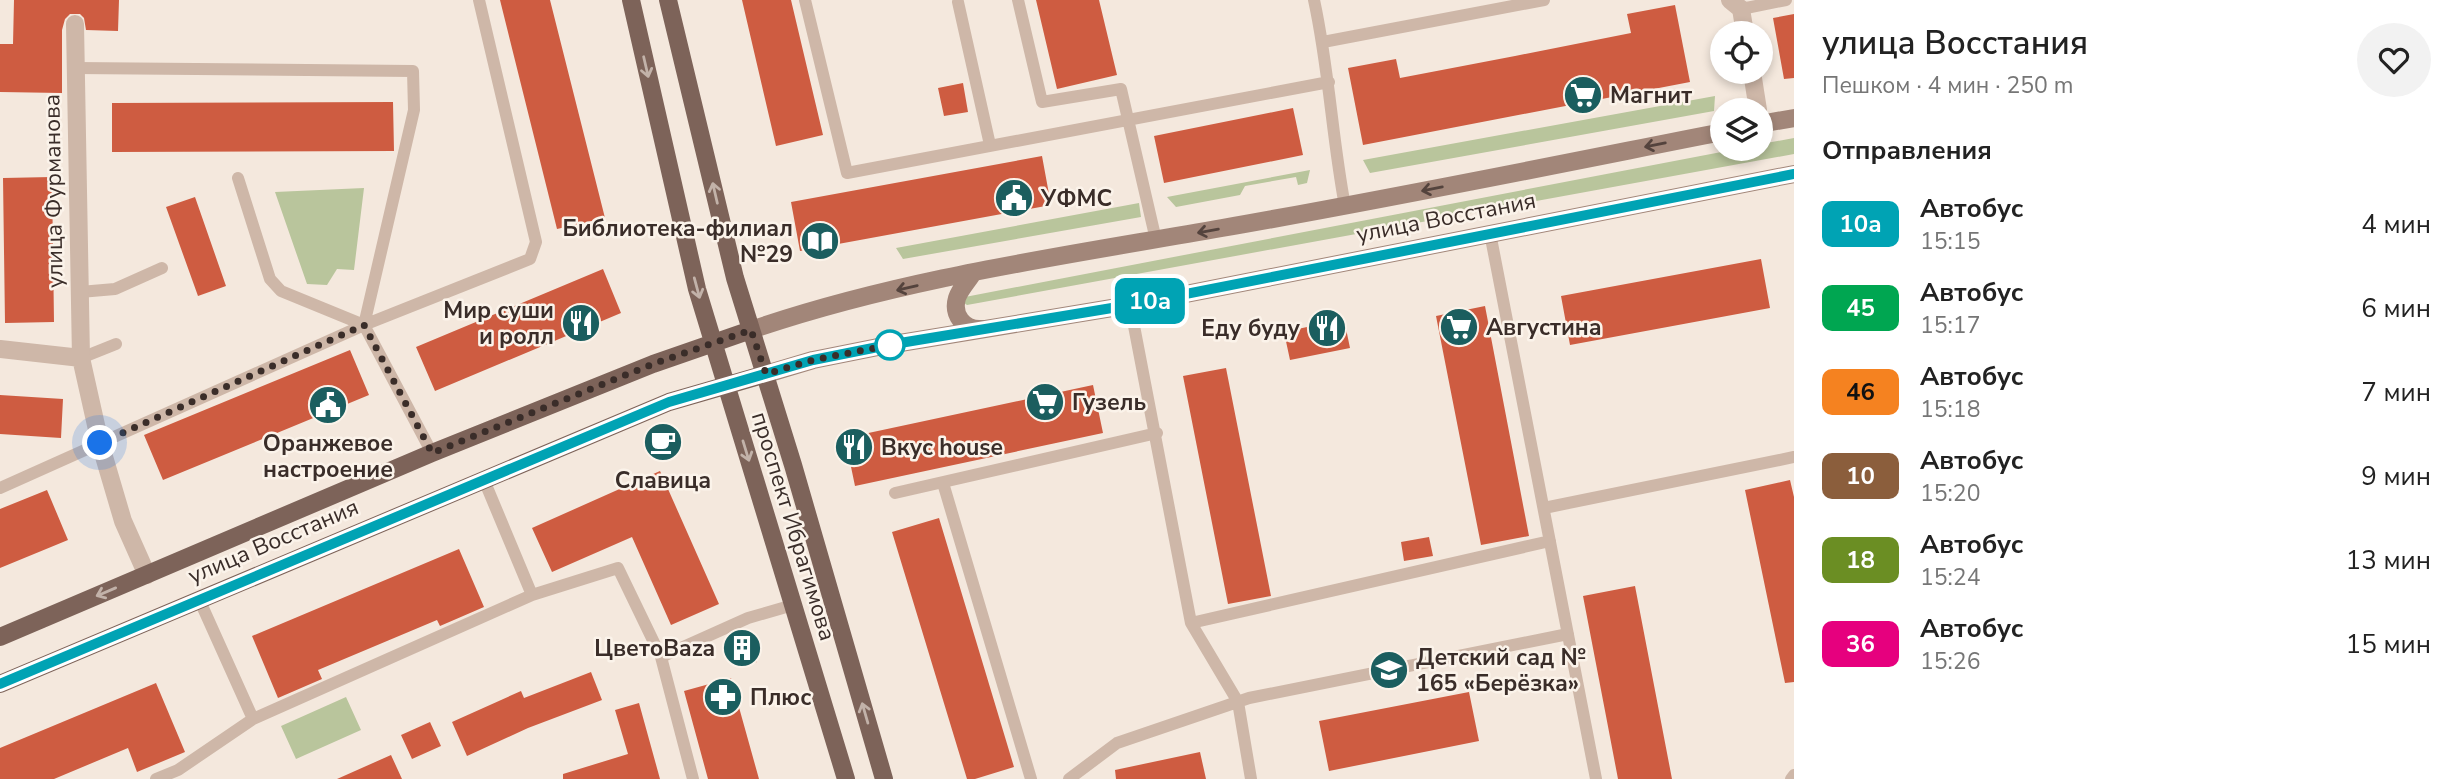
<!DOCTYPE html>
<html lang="ru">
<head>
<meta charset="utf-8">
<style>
  body { margin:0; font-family:"Nunito Sans",sans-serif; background:#f2f2f2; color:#222; height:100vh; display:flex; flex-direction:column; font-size:26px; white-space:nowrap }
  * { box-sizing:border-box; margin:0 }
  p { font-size:23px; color:#767676 }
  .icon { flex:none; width:38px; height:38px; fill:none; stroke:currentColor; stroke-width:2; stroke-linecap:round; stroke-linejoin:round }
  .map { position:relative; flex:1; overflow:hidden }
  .drawer { display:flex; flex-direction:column; background:#fff; width:665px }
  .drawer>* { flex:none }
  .badge { padding:0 14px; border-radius:10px; font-size:24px; line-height:46px }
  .controls { position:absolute; left:1710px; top:21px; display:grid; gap:14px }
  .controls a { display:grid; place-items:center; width:63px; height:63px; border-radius:50%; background:#fff; box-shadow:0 4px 10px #0003; font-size:35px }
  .you { position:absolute; width:35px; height:35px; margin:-18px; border:5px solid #fff; border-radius:50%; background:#1a73e8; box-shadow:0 0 0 10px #1a73e833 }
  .map>.badge { position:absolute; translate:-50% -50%; box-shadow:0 0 0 4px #fff }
  h2 { padding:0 28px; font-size:26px; line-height:63px }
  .round { display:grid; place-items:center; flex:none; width:74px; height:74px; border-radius:37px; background:#f2f2f2 }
  .headline { display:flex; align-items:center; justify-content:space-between; height:119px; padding:0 28px }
  h1 { font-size:33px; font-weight:600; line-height:52px }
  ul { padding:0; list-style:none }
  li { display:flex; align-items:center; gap:21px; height:84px; padding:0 28px }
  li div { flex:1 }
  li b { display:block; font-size:26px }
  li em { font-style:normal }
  li .badge { min-width:77px; font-weight:700; text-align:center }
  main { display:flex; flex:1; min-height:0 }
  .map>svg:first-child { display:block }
  .green { fill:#b9c59c }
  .building { fill:#ce5c41 }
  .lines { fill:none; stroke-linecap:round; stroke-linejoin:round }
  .lane { stroke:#ceb7a8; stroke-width:12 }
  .street { stroke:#ceb7a8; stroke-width:18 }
  .secondary { stroke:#a28679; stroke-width:18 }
  .primary { stroke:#7d6359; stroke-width:18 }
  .oneway { stroke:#c2b2a9 }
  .oneway2 { stroke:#54433d }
  .line-casing { stroke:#fff; stroke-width:16 }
  .line { stroke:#00a3b4; stroke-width:10 }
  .walk { stroke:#3a2d29; stroke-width:7; stroke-dasharray:0 12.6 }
  .stop-dot { fill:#fff; stroke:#00a3b4; stroke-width:3.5 }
  .labels { text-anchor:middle; stroke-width:5; stroke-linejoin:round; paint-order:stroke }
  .poi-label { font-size:23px; font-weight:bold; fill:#3a2d29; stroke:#fbf3ea; text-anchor:start }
  .street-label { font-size:23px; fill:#3a2d29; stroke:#fbf3ea }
</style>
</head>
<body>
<main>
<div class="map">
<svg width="1794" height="779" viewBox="0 0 1794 779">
  <rect width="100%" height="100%" fill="#f4e8dd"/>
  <!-- green -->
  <path class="green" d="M1715,96L1714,111L1370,173L1363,160Z
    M1794,138V154L967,305L964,303L965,297L1737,149H1760L1761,144Z
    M1310,170L1307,183L1298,185L1296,177L1245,186L1240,195L1176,207L1167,197Z
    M364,188L354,270L337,269L327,285L307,284L275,192Z
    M1139,203L1141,217L903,259L896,248Z
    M346,697L361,730L296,759L281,726Z"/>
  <!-- building -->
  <path class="building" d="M14,0H119L118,31L86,30L84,18L80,14H70L65,19L62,30V93L0,92V44H13Z
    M500,0H550L605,218L557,229Z
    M742,0H791L823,135L776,146Z
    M1036,0H1099L1117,75L1057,89Z
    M1675,5L1690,82L1363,145L1348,68L1396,59L1400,78L1515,56L1631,33L1627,14Z
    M1794,14V78L1784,79L1773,18Z
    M963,83L968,112L944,116L938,88Z
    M393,102L394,151L112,152V103Z
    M1293,108L1303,155L1164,183L1154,136Z
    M1042,156L1051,205L800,251L791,202Z
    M52,177L54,322L5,323L3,178Z
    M195,197L226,286L198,296L166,207Z
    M1761,259L1770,308L1570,345L1561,296Z
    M603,269L621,313L435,391L416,347Z
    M1485,306L1529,536L1481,545L1436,316Z
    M1344,319L1350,348L1290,360L1284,332Z
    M350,350L369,395L163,480L144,435Z
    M1226,368L1271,596L1228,604L1183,376Z
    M1093,385L1103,433L855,486L845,438Z
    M0,395L63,399L61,438L0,434Z
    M660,471L719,604L671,625L632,537L552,572L532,528Z
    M1790,480L1794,497V682L1785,683L1745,490Z
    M47,490L68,540L0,568V509Z
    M939,518L1014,767L975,779H967L892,532Z
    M1429,537L1433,556L1404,561L1401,542Z
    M459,549L484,607L440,626L437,620L318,670L322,679L278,698L252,636Z
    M1635,586L1672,779H1618L1606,716L1583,596Z
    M748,629L757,662L737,667L728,636Z
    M591,672L602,700L528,728L467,756L452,722L521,691L524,698Z
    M731,678L735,693L759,779H708L684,691Z
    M156,683L185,752L137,772L128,748L54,779H0V748Z
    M1469,692L1479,741L1329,771L1319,721Z
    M639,703L660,779H563V774L628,754L615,710Z
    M430,722L441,746L412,759L401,735Z
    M1200,752L1206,779H1116L1115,770Z
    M391,755L402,779H337Z"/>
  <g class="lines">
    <!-- lane -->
    <path class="lane" d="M805,0L847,173L1329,82
      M1018,0L1042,102L1121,89L1156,240
      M1314,0C1329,68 1332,138 1345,206
      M958,2L990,145
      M1741,9L1786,0
      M1323,42L1544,0
      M75,68L413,71L414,110L364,325
      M238,178L270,279L281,291L364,325L432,453
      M1490,233L1596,779
      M80,292L115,289L162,268
      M1130,305L1191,623
      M81,358L116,344
      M484,480L532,595L618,568L661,657L748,618L793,605
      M943,483L1031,779
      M0,488L364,325L530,259L536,242L479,0
      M895,493L1157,433
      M1544,508L1794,457
      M199,599L253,719
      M661,657L693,779
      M156,779L178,770L253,719L532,595
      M1069,779L1117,743L1249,698L1568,634
      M1251,779L1238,702L1191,623L1550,541
      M1791,779L1794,775"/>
    <!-- street -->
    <path class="street" d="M1730,0L1741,9L1745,33
      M75,24L81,358L100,443L123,521L147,575
      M1752,72L1758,110
      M0,349L81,358"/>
    <!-- secondary -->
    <path class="secondary" d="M1760,124L1794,118
      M973,273C968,281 960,289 957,298C952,315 964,330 981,329
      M751,330C902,278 1064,256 1222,228C1389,199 1555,165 1722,132
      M766,374L813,360L888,345L1130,305L1794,174"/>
    <!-- primary -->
    <path class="primary" d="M631,0L697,289L846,779
      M668,0L735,278L793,465L884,779
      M0,637L432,453L653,364L751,330
      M0,684L669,402L766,374"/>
  </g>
  <!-- one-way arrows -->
  <defs><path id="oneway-shaft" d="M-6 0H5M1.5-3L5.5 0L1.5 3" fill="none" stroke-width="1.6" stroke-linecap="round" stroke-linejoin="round" transform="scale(1.75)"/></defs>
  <g class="oneway">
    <use href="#oneway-shaft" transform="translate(646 67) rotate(77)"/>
    <use href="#oneway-shaft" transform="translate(715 193) rotate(-103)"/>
    <use href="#oneway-shaft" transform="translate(697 288) rotate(75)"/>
    <use href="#oneway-shaft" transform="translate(746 451) rotate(73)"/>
    <use href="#oneway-shaft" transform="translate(106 592) rotate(157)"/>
    <use href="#oneway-shaft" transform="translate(865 713) rotate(-106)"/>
  </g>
  <g class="oneway2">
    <use href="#oneway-shaft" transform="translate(1655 145) rotate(169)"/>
    <use href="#oneway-shaft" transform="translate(1432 189) rotate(169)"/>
    <use href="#oneway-shaft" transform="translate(1208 231) rotate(170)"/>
    <use href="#oneway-shaft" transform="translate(907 288) rotate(167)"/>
  </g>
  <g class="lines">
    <!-- line casing -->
    <g class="line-casing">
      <path id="line" d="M0,684L669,402L813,360L888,345L1130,305L1794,174"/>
    </g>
    <!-- line -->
    <use href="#line" class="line"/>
    <!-- walk -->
    <path class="walk" d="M100,443L364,325L432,453L653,364L751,330L766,374L813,360L890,345"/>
  </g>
  <!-- icons -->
  <defs>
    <g id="supermarket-disc" transform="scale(2.0125)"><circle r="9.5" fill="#1b5e5f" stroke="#fbf3ea"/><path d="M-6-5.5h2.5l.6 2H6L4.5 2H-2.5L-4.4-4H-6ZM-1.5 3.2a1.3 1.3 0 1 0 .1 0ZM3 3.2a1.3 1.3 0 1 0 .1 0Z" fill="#fff"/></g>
    <g id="civic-disc" transform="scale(2.0125)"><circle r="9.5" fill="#1b5e5f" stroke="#fbf3ea"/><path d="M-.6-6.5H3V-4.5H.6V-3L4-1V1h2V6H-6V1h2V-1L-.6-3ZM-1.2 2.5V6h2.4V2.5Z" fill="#fff"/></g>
    <g id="library-disc" transform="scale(2.0125)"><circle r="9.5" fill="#1b5e5f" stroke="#fbf3ea"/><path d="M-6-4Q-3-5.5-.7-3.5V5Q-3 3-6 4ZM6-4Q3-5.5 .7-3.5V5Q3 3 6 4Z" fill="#fff"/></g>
    <g id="restaurant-disc" transform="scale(2.0125)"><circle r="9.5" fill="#1b5e5f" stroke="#fbf3ea"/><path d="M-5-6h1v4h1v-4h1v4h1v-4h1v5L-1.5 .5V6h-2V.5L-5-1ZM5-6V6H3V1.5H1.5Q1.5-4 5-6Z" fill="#fff"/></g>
    <g id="cafe-disc" transform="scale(2.0125)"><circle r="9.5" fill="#1b5e5f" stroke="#fbf3ea"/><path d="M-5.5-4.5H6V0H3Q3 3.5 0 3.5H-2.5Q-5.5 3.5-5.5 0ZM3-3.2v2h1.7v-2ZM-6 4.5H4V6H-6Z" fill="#fff"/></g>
    <g id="building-disc" transform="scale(2.0125)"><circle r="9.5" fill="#1b5e5f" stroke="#fbf3ea"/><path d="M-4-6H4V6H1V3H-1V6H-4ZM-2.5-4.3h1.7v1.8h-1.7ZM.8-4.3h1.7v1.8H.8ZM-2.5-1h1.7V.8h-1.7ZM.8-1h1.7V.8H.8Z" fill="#fff"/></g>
    <g id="school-disc" transform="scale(2.0125)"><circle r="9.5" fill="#1b5e5f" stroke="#fbf3ea"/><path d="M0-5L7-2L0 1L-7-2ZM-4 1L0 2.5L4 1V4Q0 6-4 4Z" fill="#fff"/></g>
    <g id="pharmacy-disc" transform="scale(2.0125)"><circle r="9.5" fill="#1b5e5f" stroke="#fbf3ea"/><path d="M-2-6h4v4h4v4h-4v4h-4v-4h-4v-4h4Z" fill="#fff"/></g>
  </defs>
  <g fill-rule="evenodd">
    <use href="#supermarket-disc" x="1583" y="95"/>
    <use href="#civic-disc" x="1014" y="198"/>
    <use href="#library-disc" x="820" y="241"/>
    <use href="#restaurant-disc" x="581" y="323"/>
    <use href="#supermarket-disc" x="1459" y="327"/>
    <use href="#restaurant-disc" x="1327" y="328"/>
    <use href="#supermarket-disc" x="1045" y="402"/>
    <use href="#civic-disc" x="328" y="405"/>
    <use href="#cafe-disc" x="663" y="442"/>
    <use href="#restaurant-disc" x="854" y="447"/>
    <use href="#building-disc" x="742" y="648"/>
    <use href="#school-disc" x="1389" y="670"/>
    <use href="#pharmacy-disc" x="723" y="697"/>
  </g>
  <!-- markers -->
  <circle class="stop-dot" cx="890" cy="345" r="14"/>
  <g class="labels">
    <!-- poi labels -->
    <g class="poi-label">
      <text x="1610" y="103">Магнит</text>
      <text x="1041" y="206">УФМС</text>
      <text x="793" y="236" text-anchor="end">Библиотека-филиал<tspan x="793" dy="26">№29</tspan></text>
      <text x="554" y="318" text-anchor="end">Мир суши<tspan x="554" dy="26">и ролл</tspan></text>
      <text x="1486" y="335">Августина</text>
      <text x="1300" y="336" text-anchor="end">Еду буду</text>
      <text x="1072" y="410">Гузель</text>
      <text x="328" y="451" text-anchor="middle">Оранжевое<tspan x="328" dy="26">настроение</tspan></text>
      <text x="881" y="455">Вкус house</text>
      <text x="663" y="488" text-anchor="middle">Славица</text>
      <text x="715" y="656" text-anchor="end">ЦветоBaza</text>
      <text x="1416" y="665">Детский сад №<tspan x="1416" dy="26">165 «Берёзка»</tspan></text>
      <text x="750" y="705">Плюс</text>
    </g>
    <!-- street labels -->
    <g class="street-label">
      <text transform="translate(53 191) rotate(-91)" y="8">улица Фурманова</text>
      <text transform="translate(1446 217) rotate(-11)" y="8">улица Восстания</text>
      <text transform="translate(794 526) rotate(73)" y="8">проспект Ибрагимова</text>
      <text transform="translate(273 541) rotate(-23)" y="8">улица Восстания</text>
    </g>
  </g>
</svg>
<div class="controls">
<a><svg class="icon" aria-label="locate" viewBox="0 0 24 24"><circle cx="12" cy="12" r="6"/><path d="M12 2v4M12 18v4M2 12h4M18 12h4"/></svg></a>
<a><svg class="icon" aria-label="layers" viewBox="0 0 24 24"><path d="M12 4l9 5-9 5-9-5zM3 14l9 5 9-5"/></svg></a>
</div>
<div class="you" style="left:100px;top:443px"></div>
<b class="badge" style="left:1150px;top:301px;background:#00a3b4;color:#fff">10а</b>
</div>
<section class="drawer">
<div class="headline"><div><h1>улица Восстания</h1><p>Пешком · 4 мин · 250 m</p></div><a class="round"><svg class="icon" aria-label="heart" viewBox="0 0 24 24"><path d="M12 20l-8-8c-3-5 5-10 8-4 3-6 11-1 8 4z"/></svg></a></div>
<h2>Отправления</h2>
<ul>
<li><span class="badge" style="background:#00a3b4;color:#fff">10а</span><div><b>Автобус</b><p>15:15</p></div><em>4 мин</em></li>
<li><span class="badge" style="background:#00a651;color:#fff">45</span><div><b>Автобус</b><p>15:17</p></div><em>6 мин</em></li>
<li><span class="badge" style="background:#f58220;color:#111">46</span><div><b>Автобус</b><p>15:18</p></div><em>7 мин</em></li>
<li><span class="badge" style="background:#8b5e3c;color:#fff">10</span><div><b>Автобус</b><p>15:20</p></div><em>9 мин</em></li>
<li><span class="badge" style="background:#6b8e23;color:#fff">18</span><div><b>Автобус</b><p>15:24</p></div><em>13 мин</em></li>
<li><span class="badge" style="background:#e6007e;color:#fff">36</span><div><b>Автобус</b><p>15:26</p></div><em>15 мин</em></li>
</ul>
</section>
</main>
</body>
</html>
